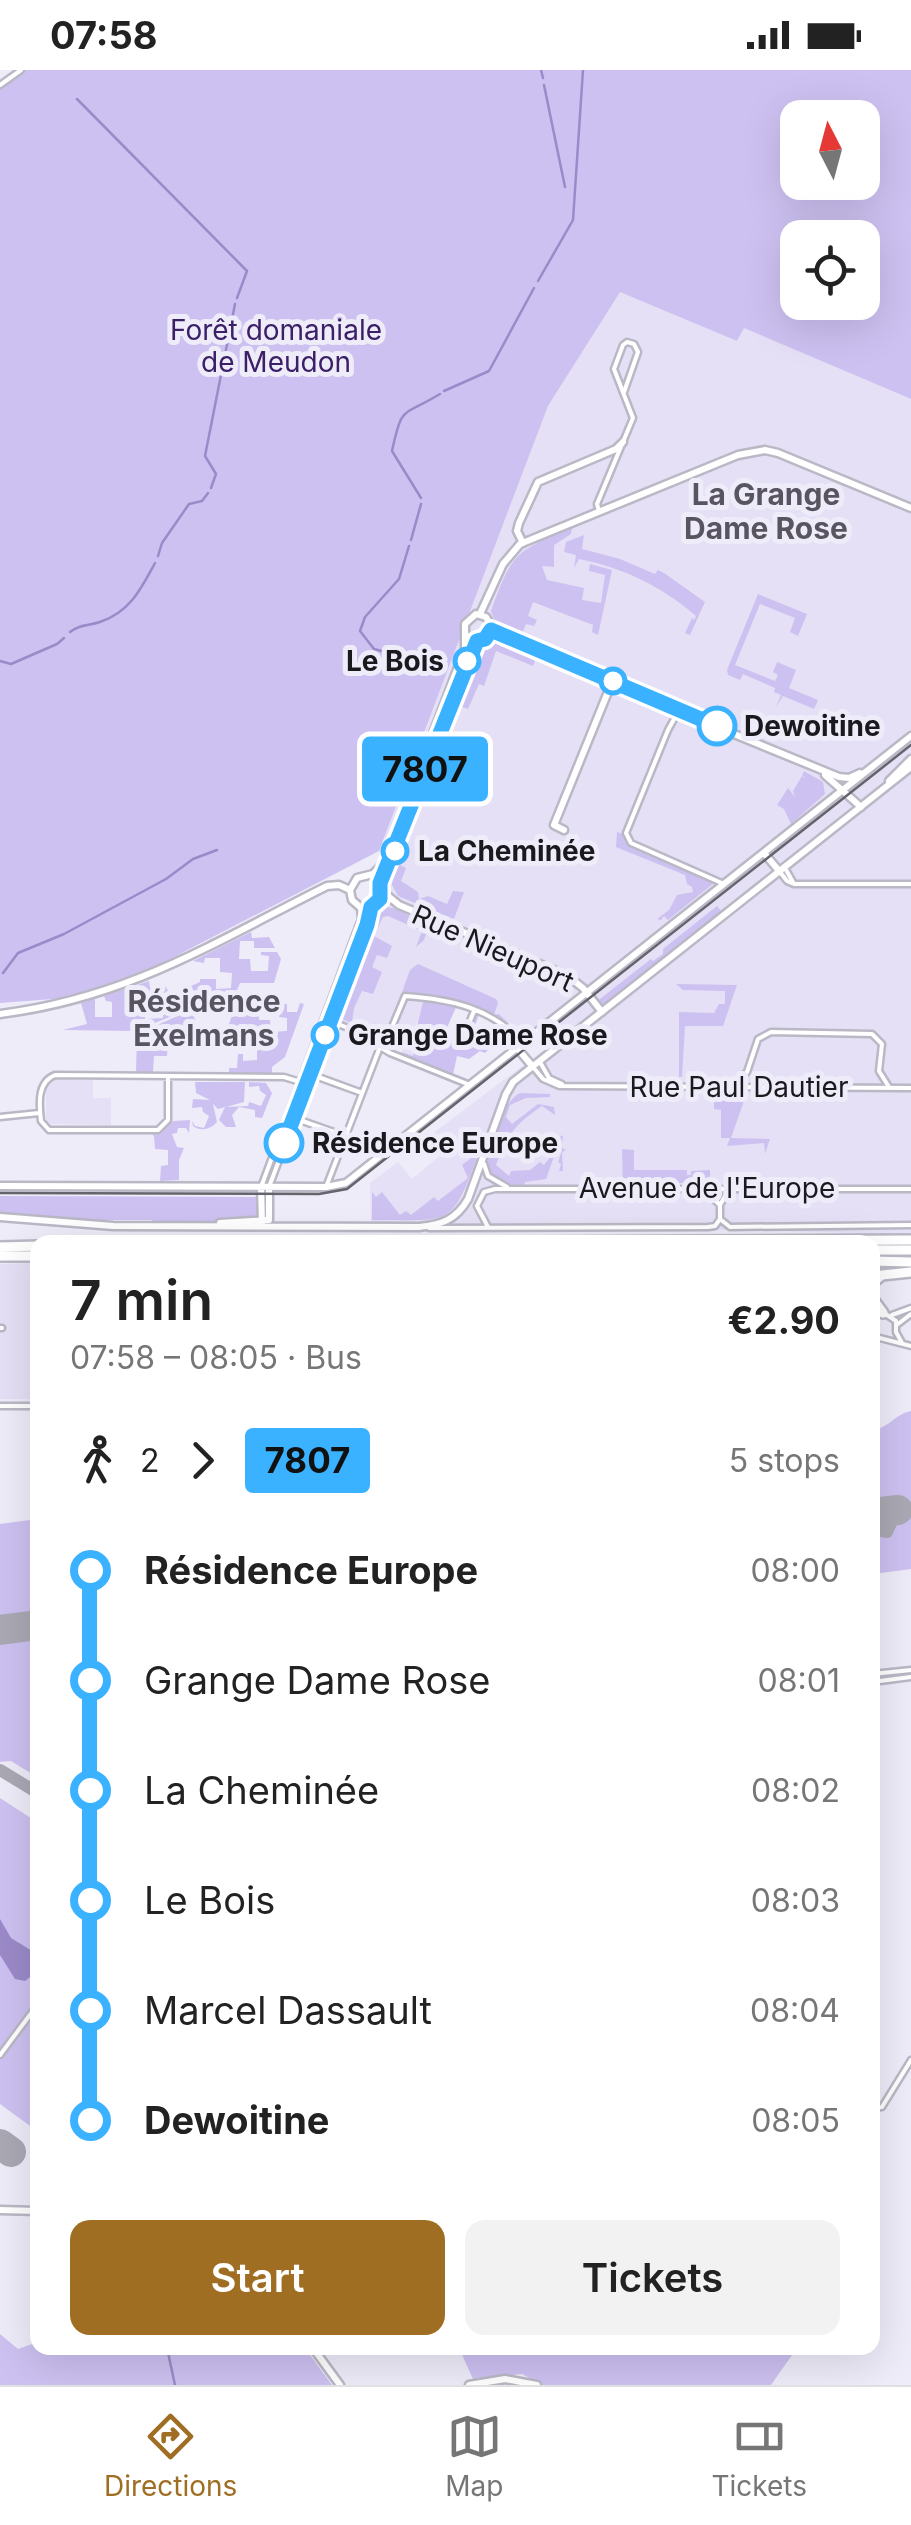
<!DOCTYPE html>
<html lang="en">
<head>
<meta charset="utf-8">
<style>
  body { margin:0; font-family:Inter,sans-serif; background:#f2f2f2; color:#222; height:100vh; display:flex; flex-direction:column; font-size:38px; white-space:nowrap }
  * { box-sizing:border-box; margin:0 }
  p { font-size:32px; color:#767676 }
  .icon { flex:none; width:55px; height:55px; fill:none; stroke:currentColor; stroke-width:2; stroke-linecap:round; stroke-linejoin:round }
  .map { position:relative; flex:1; overflow:hidden }
  .drawer { position:absolute; left:30px; top:1165px; width:850px; height:1120px; display:flex; flex-direction:column; background:#fff; border-radius:20px; box-shadow:0 10px 40px #0002 }
  .drawer>* { flex:none }
  .badge { padding:0 20px; border-radius:8px; font-size:35px; line-height:65px }
  .needle { width:65px; rotate:354deg }
  .buttons { position:absolute; left:780px; top:30px; display:grid; gap:20px }
  .buttons a { display:grid; place-items:center; width:100px; height:100px; border-radius:20px; background:#fff; box-shadow:0 10px 40px #0002; font-size:50px }
  .map>.badge { position:absolute; translate:-50% -50%; box-shadow:0 0 0 5px #fff }
  .legs { display:flex; align-items:center; gap:15px; height:110px; padding:0 40px; font-size:32px }
  .legs p { margin-inline-start:auto }
  .headline { display:flex; align-items:center; justify-content:space-between; height:170px; padding:0 40px }
  h1 { font-size:55px; font-weight:600; line-height:75px }
  .primary-button { display:flex; gap:20px; margin-top:auto; padding:20px 40px }
  .primary-button a { flex:1; height:115px; border-radius:20px; background:#9f6e23; color:#fff; font-size:40px; font-weight:600; line-height:115px; text-align:center }
  .primary-button a+a { background:#f2f2f2; color:#222 }
  ul { padding:0 40px; list-style:none }
  li { display:flex; align-items:center; gap:35px; height:110px; font-size:38px }
  li i { display:grid; place-items:center; width:15px; height:100%; margin:0 12px; background:currentColor }
  li i::after { content:''; width:25px; height:25px; margin:-12px; border:8px solid; border-radius:50%; background:#fff }
  li p { margin-inline-start:auto }
  li:first-child i { background:linear-gradient(#0000 50%,currentColor 0) }
  li:last-child i { background:linear-gradient(currentColor 50%,#0000 0) }
  .status { display:flex; justify-content:space-between; align-items:center; height:70px; padding:0 50px; background:#fff; direction:ltr }
  .status svg { height:28px; fill:currentColor }
  .tabs { display:flex; justify-content:space-around; align-items:center; height:140px; border-top:2px solid #e0e0e0; background:#fff; font-size:28px; color:#767676 }
  .tabs a { display:grid; justify-items:center; gap:5px }
  .tabs .active { color:#9f6e23 }
  .map>svg:first-child { display:block }
  .built { fill:#e5e0f5 }
  .green { fill:#cdc1f1; fill-rule:evenodd }
  .water { fill:#9b8ac8 }
  .lines { fill:none; stroke-linecap:round; stroke-linejoin:round }
  .stream { stroke:#9b8ac8; stroke-width:2.5 }
  .taxiway { stroke:#aaa8b3; stroke-width:12 }
  .runway { stroke:#aaa8b3; stroke-width:30 }
  .street-casing { stroke:#bab8c5; stroke-width:9 }
  .secondary-casing { stroke:#bab8c5; stroke-width:11 }
  .highway-casing { stroke:#bab8c5; stroke-width:14 }
  .street { stroke:#fff; stroke-width:4 }
  .secondary { stroke:#fff; stroke-width:6 }
  .highway { stroke:#fff; stroke-width:9 }
  .tram { stroke:#65636c; stroke-width:2.5 }
  .line-1-casing { stroke:#fff; stroke-width:22 }
  .line-1 { stroke:#3bb2ff; stroke-width:15 }
  .stop-1-dot { fill:#fff; stroke:#3bb2ff; stroke-width:5 }
  .labels { text-anchor:middle; stroke-width:10; stroke-linejoin:round; paint-order:stroke }
  .park-label { font-size:28px; fill:#3b2068; stroke:#efecfa }
  .stop-label { font-size:28px; font-weight:bold; fill:#1a191e; stroke:#efecfa; text-anchor:start }
  .street-label { font-size:28px; fill:#1a191e; stroke:#efecfa }
  .neighbourhood-label { font-size:30px; font-weight:bold; fill:#585561; stroke:#efecfa }
</style>
</head>
<body>
<div class="status"><b>07:58</b><svg viewBox="0 0 49 12"><path d="M0 12V9h3v3zM5 12V6h3v6zM10 12V3h3v9zM15 12V0h3v12zM26 1h20v11H26zM47 4h2v5h-2z"/></svg></div>
<div class="map">
<svg width="911" height="2315" viewBox="0 0 911 2315">
  <rect width="100%" height="100%" fill="#efecfa"/>
  <!-- built -->
  <path class="built" d="M620,221L737,271L744,258L911,329V1164L371,1152L370,1113L398,1092L412,1109L447,1080L432,1064L545,979L529,961L447,927L406,923L386,966L335,949L387,805L385,765L548,336Z
    M408,927L423,933L416,956L428,962L412,987L402,982L403,977L387,970Z
    M51,1010H93V1028H111V1055L51,1054L46,1050V1016Z
    M37,1193V1329H0V1194Z"/>
  <!-- green -->
  <path class="green" d="M25,0H911V329L744,258L737,271L620,222L548,336L379,781L145,902L66,928L0,933V18ZM798,48H862V112H798ZM798,168H862V232H798Z
    M572,458L571,464L554,475V497L542,496L547,510L584,518L582,530L601,533L605,505L589,501L590,494L612,500L598,565L592,562L593,555L533,532L528,546L537,550L534,556L526,554L520,568L498,559L491,541C512,483 515,481 572,458Z
    M584,465L582,479L620,489L655,504L658,500L664,503L705,532L690,565L685,563L692,548L694,550L696,546C661,516 624,498 579,489L574,498L576,485L564,482L566,472Z
    M758,524L807,544L798,566L790,562L795,548L760,534L735,595L775,611L778,605L773,602L777,592L796,600L789,618L818,630L814,639L783,626L776,637L781,625L774,622L775,618L743,604L740,610L728,605L727,600Z
    M492,572L536,588L533,596L496,581L484,616L479,614L468,639L457,635C473,612 474,611 478,583Z
    M804,701L823,712L825,724L791,754L784,739L777,735L788,718L795,727L793,721L802,706L806,708L802,705Z
    M629,746L624,764L629,774L714,813L668,850L664,846L661,850L657,849L669,840L677,825L693,822L692,817L687,814L685,805L616,777L617,762L622,764Z
    M396,793L406,798L401,811L418,822L419,829L428,826L447,834L453,821L464,822L454,849L398,826L391,813Z
    M382,836L397,839L429,856L424,870L416,877L422,861L388,846L383,847L374,866L392,876L387,888L377,885L372,897L382,902L373,924L362,921L354,938L352,953L339,948L371,864L375,851L372,842Z
    M717,836L723,843L606,936L596,932L651,889L653,891L663,884V879Z
    M251,862L252,868L269,867L275,878H254V871H240L239,889H250L251,901H268L269,886L261,885V882H277L281,889L274,913H240L233,930L212,927L182,942L173,924L200,912V909H216V919L231,918L232,903L220,902V888H205L204,893L193,891Z
    M418,894L496,929L498,933L494,945L499,944L508,953L446,928L404,924L390,955L410,900Z
    M149,911L150,918L166,917L171,927H157L156,923L133,920V935H145V949L163,948V931L172,930L180,943L134,961L63,960L87,954L81,933L95,929V947H112V932L106,931L104,926Z
    M676,914L737,915L723,956H685L682,1007H679V942L714,943L719,934H725V921L683,920Z
    M411,928L445,931L457,935L446,960L459,965L470,941L468,954L479,945L472,963L484,968L488,960L499,966L486,976L488,980L485,983L480,981L469,989L457,986L452,1009L406,990L401,982L413,986L414,980L422,974L429,961L417,956L423,932Z
    M300,933L304,934L285,987L272,997V1004L229,1002V998H237L238,984H243V991L257,990V976L245,975V962H232L229,966L228,957L236,934H259V950H270L271,962L287,961V948L279,947L281,934H287V942H297Z
    M191,940L199,958V980H189V974H197V959L181,958L180,972H168L167,986H154L153,1002H136L137,964Z
    M195,1012H245L244,1032L226,1037L248,1036L249,1032L261,1036L266,1025L260,1021L259,1016L249,1017V1012L266,1013L272,1023L262,1048L255,1047V1040L239,1037L232,1045L236,1057H226L219,1050L225,1037L218,1039L213,1034L217,1052C211,1059 201,1062 193,1056L192,1051L195,1056L204,1058L209,1046L203,1042L202,1037L192,1038L193,1029L210,1030L196,1023Z
    M520,1023L550,1024V1027L526,1028L510,1035L506,1047L512,1054L538,1034L554,1037L555,1045L542,1036C514,1055 508,1064 496,1095L509,1106L511,1101L530,1100L540,1092L544,1095L554,1082L549,1074L563,1065L562,1078L566,1080L562,1082L563,1101H559L561,1094L558,1092L562,1080L557,1078L546,1109L525,1112L524,1116L506,1115L489,1103C481,1082 502,1032 520,1023Z
    M714,1025H746L731,1068L770,1069L765,1084L764,1073L727,1076L730,1068H721V1040L714,1039Z
    M190,1050L189,1063L186,1058H178L177,1063L172,1064L177,1077L184,1078L179,1090V1110L160,1111L161,1096L168,1095V1080L155,1079L154,1066L151,1063H161L173,1051Z
    M622,1079L634,1080V1100H687V1105H691V1101L710,1100V1113H663L660,1116H646L645,1113L644,1116H623Z
    M479,1082C451,1161 450,1149 372,1150V1122L376,1127L382,1122L400,1145L406,1141L411,1145L434,1127L438,1131L468,1108L462,1095Z
    M0,1126L258,1127V1146L223,1148L208,1154L153,1153L152,1150H45L0,1145Z
    M911,1341V1499L873,1504V1360C889,1358 895,1344 911,1341Z
    M37,1449H38L37,1707L11,1691L0,1692V1454Z
    M0,1728L37,1752V2061L0,2034Z
    M37,2245L38,2278H305L332,2315H0V2264L18,2279L32,2274Z
    M459,2278H797L771,2315H542L522,2304L473,2309Z"/>
  <!-- water -->
  <path class="water" d="M0,1849L11,1868L34,1882L37,1891L34,1904L25,1911L15,1909L0,1885Z"/>
  <g class="lines">
    <!-- stream -->
    <path class="stream" d="M541,0L543,8
      M544,15L565,117
      M77,29L247,201L237,228
      M538,211L573,150L583,0
      M444,321L489,301L534,218
      M211,418L216,404L205,386L235,234
      M421,428L392,381C402,334 402,347 440,324
      M411,470L421,434
      M409,476L399,509L365,547L360,561L374,579L431,594
      M158,486L162,473L189,434L202,431L208,423
      M70,562C80,554 88,556 100,552C130,542 141,519 155,493
      M0,591L11,594L57,574L64,568
      M3,903L18,883L64,864L166,809L193,789L217,780
      M167,2278L175,2315"/>
    <!-- taxiway -->
    <path class="taxiway" d="M872,1432L887,1437L892,1451L887,1462L872,1459
      M0,1700L38,1723"/>
    <!-- runway -->
    <path class="runway" d="M872,1443L898,1440
      M0,1560L38,1555
      M0,2074L11,2082"/>
    <!-- street casing -->
    <g class="street-casing">
      <path id="street" d="M0,15L21,0
        M599,441L597,434L633,348L614,299L623,275L627,272L634,274L638,282L624,322
        M678,642L668,660L626,763L631,773L724,814
        M785,798L794,814
        M780,802L787,811L794,814H911
        M330,951L377,969L380,977L390,983L470,1015
        M379,971L387,969L405,926C450,929 492,938 523,973
        M461,973L474,941
        M540,992L549,1008L562,1014
        M533,997L543,1009L559,1016L911,1018
        M310,1004L362,1023
        M168,1007V1050L158,1060H49L41,1051C39,1034 37,1012 55,1005L284,1007L307,1014
        M731,1016L747,1002L758,969L771,962L872,964L882,974L879,1001L889,1017
        M0,1047L39,1043
        M294,1048L345,1066
        M484,1094L488,1106L507,1117
        M261,1117L361,849L360,837
        M269,1117L367,856L371,837
        M326,1117L380,977
        M702,1118L720,1135
        M720,1149L730,1157L911,1155
        M720,1149V1135L730,1118
        M488,1157L477,1136L484,1122L495,1119H911
        M429,1158L708,1157L715,1156L720,1149
        M884,1243L896,1251V1262L902,1273
        M892,1245L911,1238
        M898,1254L911,1244
        M0,1258H2
        M872,1266L911,1276
        M0,1336H38
        M872,1604L911,1600
        M872,1612L911,1607
        M0,1985L38,1934
        M872,2038L882,2037L911,1990"/>
    </g>
    <!-- secondary casing -->
    <g class="secondary-casing">
      <path id="secondary" d="M523,473L517,461L519,453L538,412L616,379L623,372
        M480,544L503,494L520,474L738,385L765,380L778,383L911,438
        M492,557L562,589
        M487,567L502,569L839,707L849,708L860,703
        M825,705L861,737
        M889,711L911,689
        M564,760L554,755L612,612
        M764,783L780,802
        M350,820L357,808L373,804L384,793L465,579V554L476,544L486,547L491,555L488,565L477,571L467,566
        M350,820L352,830L360,837H371L380,829V813L477,571
        M383,822L399,835L568,906L583,918L602,942
        M0,944C128,928 215,872 327,816L339,815L350,820
        M517,978L533,997
        M0,1116L326,1117L346,1113L911,666
        M261,1117L262,1154
        M0,1147L113,1156L419,1157C441,1155 456,1150 468,1129L506,1024L513,1012L911,697
        M220,1153L269,1150V1117
        M0,2140L38,2141
        M313,2278L340,2315
        M469,2315L505,2309L537,2315"/>
    </g>
    <!-- highway casing -->
    <g class="highway-casing">
      <path id="highway" d="M534,1172L911,1170
        M0,1177L38,1176
        M872,1180H911
        M0,1186H38
        M872,1191L911,1192
        M872,1213L882,1205L911,1202
        M872,1228L883,1243
        M872,1246L873,1248"/>
    </g>
    <!-- street -->
    <use href="#street" class="street"/>
    <!-- secondary -->
    <use href="#secondary" class="secondary"/>
    <!-- highway -->
    <use href="#highway" class="highway"/>
    <!-- tram -->
    <path class="tram" d="M0,1123L319,1124L347,1119L911,675"/>
  </g>
  <g class="lines">
    <!-- line-1 casing -->
    <g class="line-1-casing">
      <path id="line-1" d="M284,1073L367,855L371,837L380,829V813L477,571L485,569L491,560L717,656"/>
    </g>
    <!-- line-1 -->
    <use href="#line-1" class="line-1"/>
  </g>
  <!-- markers -->
  <g class="stop-1-dot">
    <circle cx="467" cy="591" r="12"/>
    <circle cx="613" cy="611" r="12"/>
    <circle cx="717" cy="656" r="18"/>
    <circle cx="395" cy="781" r="12"/>
    <circle cx="325" cy="965" r="12"/>
    <circle cx="284" cy="1073" r="18"/>
  </g>
  <g class="labels">
    <!-- park labels -->
    <g class="park-label">
      <text x="276" y="270">Forêt domaniale<tspan x="276" dy="32">de Meudon</tspan></text>
    </g>
    <!-- stop labels -->
    <g class="stop-label">
      <text x="444" y="601" text-anchor="end">Le Bois</text>
      <text x="744" y="666">Dewoitine</text>
      <text x="418" y="791">La Cheminée</text>
      <text x="348" y="975">Grange Dame Rose</text>
      <text x="312" y="1083">Résidence Europe</text>
    </g>
    <!-- street labels -->
    <g class="street-label">
      <text transform="translate(493 878) rotate(24)" y="10">Rue Nieuport</text>
      <text x="739" y="1027">Rue Paul Dautier</text>
      <text x="707" y="1128">Avenue de l'Europe</text>
    </g>
    <!-- neighbourhood labels -->
    <g class="neighbourhood-label">
      <text x="766" y="435">La Grange<tspan x="766" dy="34">Dame Rose</tspan></text>
      <text x="204" y="942">Résidence<tspan x="204" dy="34">Exelmans</tspan></text>
    </g>
  </g>
</svg>
<div class="buttons">
<a><svg class="needle" viewBox="-14 -14 28 28"><path d="M0-13l5 13h-10z" fill="#e53935"/><path d="M0 13l5-13h-10z" fill="#767676"/></svg></a>
<a><svg class="icon" aria-label="locate" viewBox="0 0 24 24"><circle cx="12" cy="12" r="6"/><path d="M12 2v4M12 18v4M2 12h4M18 12h4"/></svg></a>
</div>
<b class="badge" style="left:425px;top:699px;background:#3bb2ff;color:#111">7807</b>
<section class="drawer">
<div class="headline"><div><h1>7 min</h1><p>07:58 – 08:05 · Bus</p></div><b>€2.90</b></div>
<div class="legs"><svg class="icon" aria-label="walk" viewBox="0 0 24 24"><circle cx="13" cy="4" r="2"/><path d="M13 8l-2 6 4 7M11 14l-3 7M7 12l3-4h3l4 4"/></svg>2<svg class="icon" aria-label="forward" viewBox="0 0 24 24"><path d="M9 5l7 7-7 7"/></svg><b class="badge" style="background:#3bb2ff;color:#111">7807</b><p>5 stops</p></div>
<ul>
<li><i style="color:#3bb2ff"></i><b>Résidence Europe</b><p>08:00</p></li>
<li><i style="color:#3bb2ff"></i><span>Grange Dame Rose</span><p>08:01</p></li>
<li><i style="color:#3bb2ff"></i><span>La Cheminée</span><p>08:02</p></li>
<li><i style="color:#3bb2ff"></i><span>Le Bois</span><p>08:03</p></li>
<li><i style="color:#3bb2ff"></i><span>Marcel Dassault</span><p>08:04</p></li>
<li><i style="color:#3bb2ff"></i><b>Dewoitine</b><p>08:05</p></li>
</ul>
<div class="primary-button"><a>Start</a><a>Tickets</a></div>
</section>
</div>
<nav class="tabs">
<a class="active"><svg class="icon" aria-label="directions" viewBox="0 0 24 24"><path d="M12 3l9 9-9 9-9-9zM9 14v-3h6M13 9l2 2-2 2"/></svg>Directions</a>
<a><svg class="icon" aria-label="map" viewBox="0 0 24 24"><path d="M3 6l6-2 6 2 6-2v14l-6 2-6-2-6 2zM9 4v14M15 6v14"/></svg>Map</a>
<a><svg class="icon" aria-label="tickets" viewBox="0 0 24 24"><path d="M3 7h18v10H3zM15 7v10"/></svg>Tickets</a>
</nav>
</body>
</html>
